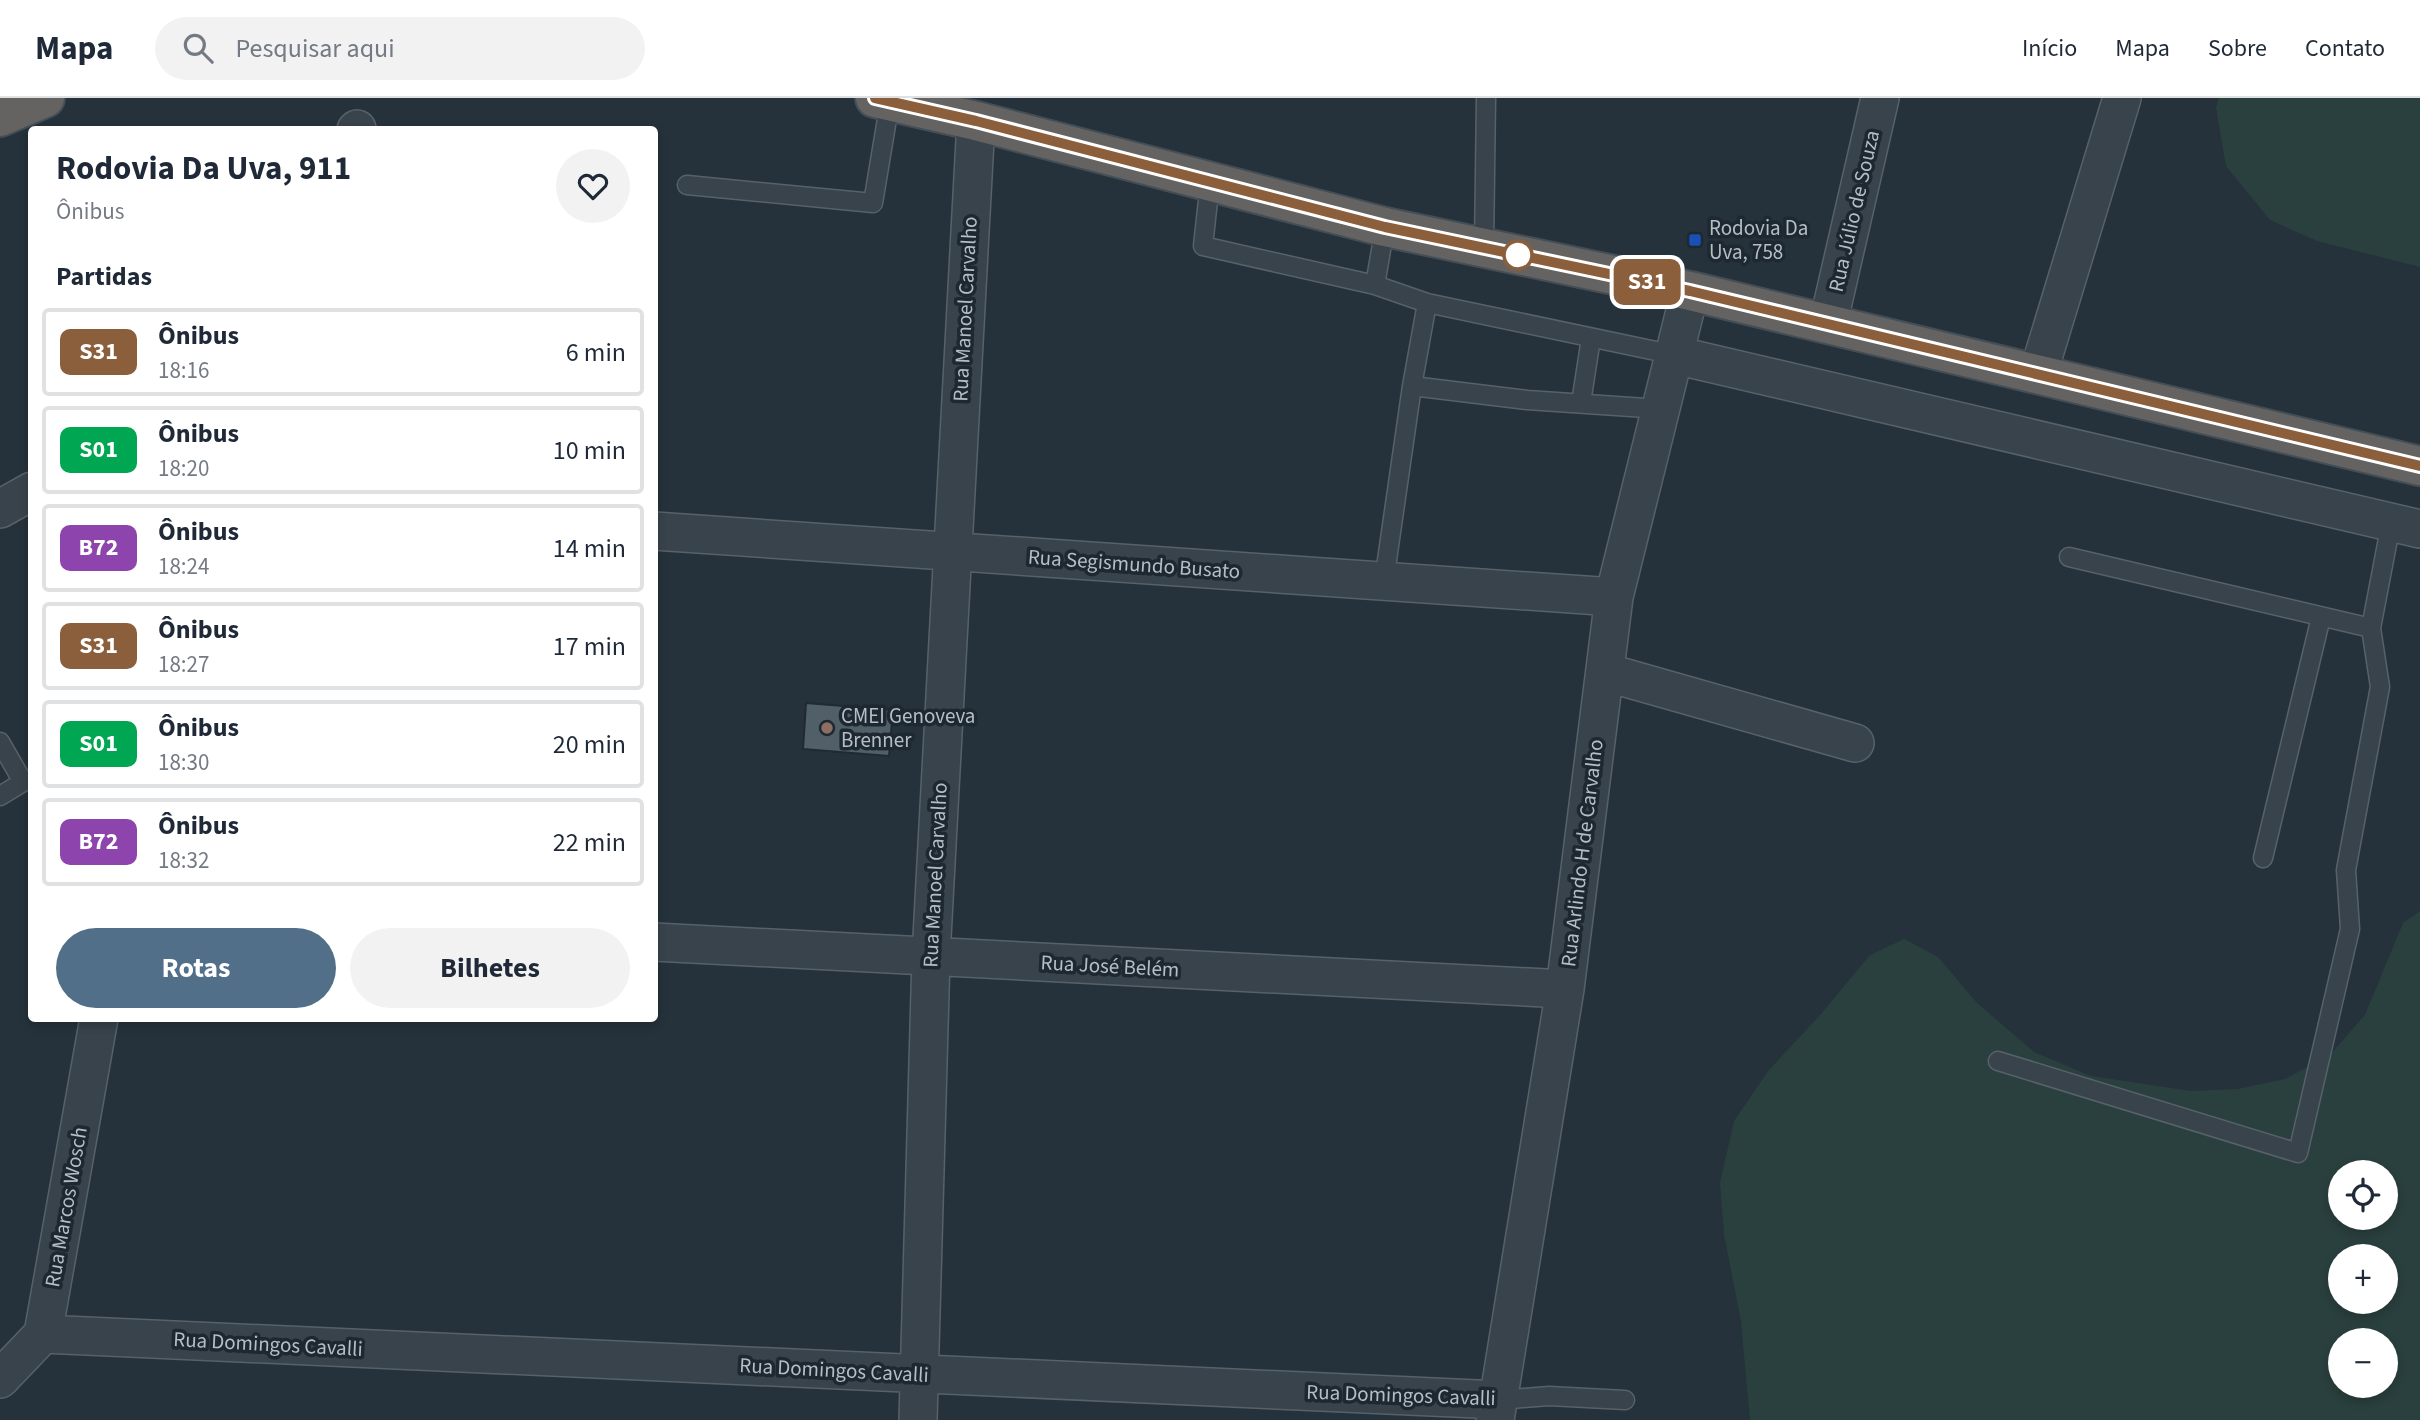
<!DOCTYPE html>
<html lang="pt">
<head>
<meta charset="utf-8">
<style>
  body { margin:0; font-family:"Source Sans 3",sans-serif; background:#f2f2f3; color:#1f2937; height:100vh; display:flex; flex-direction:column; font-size:26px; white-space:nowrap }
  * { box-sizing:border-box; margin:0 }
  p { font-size:23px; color:#747a83 }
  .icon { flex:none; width:38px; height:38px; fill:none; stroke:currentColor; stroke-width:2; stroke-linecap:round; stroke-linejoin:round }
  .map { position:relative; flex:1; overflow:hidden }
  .side { position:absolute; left:28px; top:28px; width:630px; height:896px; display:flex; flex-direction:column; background:#fff; border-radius:7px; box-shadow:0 4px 10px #0003 }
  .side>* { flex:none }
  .badge { padding:0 14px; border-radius:10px; font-size:24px; line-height:46px }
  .fabs { position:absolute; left:2328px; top:1062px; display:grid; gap:14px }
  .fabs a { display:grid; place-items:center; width:70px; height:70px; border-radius:50%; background:#fff; box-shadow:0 4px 10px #0003; font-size:35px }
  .map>.badge { position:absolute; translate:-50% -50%; box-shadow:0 0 0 4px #fff }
  h2 { padding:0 28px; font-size:26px; line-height:63px }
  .round { display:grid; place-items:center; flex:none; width:74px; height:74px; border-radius:37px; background:#f2f2f3 }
  .head { display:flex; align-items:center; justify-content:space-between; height:119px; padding:0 28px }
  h1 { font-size:33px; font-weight:700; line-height:52px }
  .primary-button { display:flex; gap:14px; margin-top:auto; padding:14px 28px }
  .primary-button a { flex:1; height:80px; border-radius:42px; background:#526f8a; color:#fff; font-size:28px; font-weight:700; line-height:80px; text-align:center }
  .primary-button a+a { background:#f2f2f3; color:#1f2937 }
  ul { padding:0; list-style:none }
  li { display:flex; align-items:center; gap:21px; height:88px; margin:0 14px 10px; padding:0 14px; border:4px solid #e0e1e3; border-radius:7px }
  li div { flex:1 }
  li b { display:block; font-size:26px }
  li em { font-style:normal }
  li .badge { min-width:77px; font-weight:700; text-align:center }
  header { display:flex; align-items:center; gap:42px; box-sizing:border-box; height:98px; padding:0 35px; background:#fff; border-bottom:2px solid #e0e1e3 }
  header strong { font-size:33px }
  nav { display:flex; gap:38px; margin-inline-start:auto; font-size:24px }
  .search { width:490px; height:63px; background:#f2f2f3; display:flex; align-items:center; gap:18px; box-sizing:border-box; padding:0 24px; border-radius:38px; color:#747a83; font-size:26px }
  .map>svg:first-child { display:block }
  .green { fill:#2a403e; fill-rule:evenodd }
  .building { fill:#515f69; stroke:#202a32; stroke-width:2 }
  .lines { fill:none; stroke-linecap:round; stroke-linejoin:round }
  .service-casing { stroke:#57616a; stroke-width:21 }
  .minor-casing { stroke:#57616a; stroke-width:40 }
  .trunk-casing { stroke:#444e56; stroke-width:42 }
  .service { stroke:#39434c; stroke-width:18 }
  .minor { stroke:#39434c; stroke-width:37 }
  .trunk { stroke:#646361; stroke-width:38 }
  .line-casing { stroke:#fff; stroke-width:16 }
  .line { stroke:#8b5e3c; stroke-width:10 }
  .transit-dot { fill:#1a4fb4; stroke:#1e2830; stroke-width:2.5 }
  .stop-dot { fill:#fff; stroke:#8b5e3c; stroke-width:3.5 }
  .education-dot { fill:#8d6e63; stroke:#1e2830; stroke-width:2.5 }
  .labels { text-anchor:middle; stroke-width:7; stroke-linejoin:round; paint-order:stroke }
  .street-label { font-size:21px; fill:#b5bec7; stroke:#1e2830 }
  .poi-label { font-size:21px; fill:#b5bec7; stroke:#1e2830; text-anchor:start }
</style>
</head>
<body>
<header>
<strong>Mapa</strong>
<div class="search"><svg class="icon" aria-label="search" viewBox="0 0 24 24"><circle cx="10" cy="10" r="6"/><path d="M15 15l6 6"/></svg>Pesquisar aqui</div>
<nav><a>Início</a><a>Mapa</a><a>Sobre</a><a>Contato</a></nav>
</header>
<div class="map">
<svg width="2420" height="1322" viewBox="0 0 2420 1322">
  <rect width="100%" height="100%" fill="#25323b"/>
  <!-- green -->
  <path class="green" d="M2219,0H2420V169L2317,143L2270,122L2226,68L2216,10Z
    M2420,813V1322H1750L1741,1223L1724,1136L1720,1085L1734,1023L1769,972L1821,916L1870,857L1904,841L1938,859L1977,905L2034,954L2091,978L2191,993L2238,991L2285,981L2330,957L2365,917L2403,825ZM2340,1074H2385V1120H2340ZM2340,1158H2385V1204H2340ZM2340,1242H2385V1288H2340Z"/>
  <!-- building -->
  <path class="building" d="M806,605L893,612L889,658L803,651Z"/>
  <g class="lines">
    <!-- service casing -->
    <g class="service-casing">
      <path id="service" d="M1210,84L1203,148L1375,187
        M687,87L873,105L890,3
        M1385,129L1375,187L1427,205L1675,257
        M1484,150L1486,0
        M1427,205L1412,288L1527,302L1661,311
        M1581,305L1591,240
        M2069,459L2371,530
        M1384,483L1412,288
        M0,644L23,684L0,698
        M2263,760L2321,519
        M1998,963L2298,1055L2350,831L2346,772L2380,589L2371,530L2391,425
        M1499,1302L1549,1298L1625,1302"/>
    </g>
    <!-- minor casing -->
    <g class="minor-casing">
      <path id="minor" d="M356,32L357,31
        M1828,226L1880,0
        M1675,257L2420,431
        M2038,276L2122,0
        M0,411L32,393
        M654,433L1614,499
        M1605,574L1855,645
        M654,844L1565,891
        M43,1236L1499,1302
        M0,1281L43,1236L99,920
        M918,1322L931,858L976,23
        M1495,1322L1565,891L1614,499L1690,193"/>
    </g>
    <!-- trunk casing -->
    <g class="trunk-casing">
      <path id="trunk" d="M875,0L976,23L1385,129L1690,193L2420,368
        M0,19L45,0"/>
    </g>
    <!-- service -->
    <use href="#service" class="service"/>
    <!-- minor -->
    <use href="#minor" class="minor"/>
    <!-- trunk -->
    <use href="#trunk" class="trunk"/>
  </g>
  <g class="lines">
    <!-- line casing -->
    <g class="line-casing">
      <path id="line" d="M875,0L976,23L1385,129L1690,193L2420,368"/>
    </g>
    <!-- line -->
    <use href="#line" class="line"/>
  </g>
  <!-- markers -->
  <rect class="transit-dot" x="1688" y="135" width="14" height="14" rx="3.5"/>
  <circle class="stop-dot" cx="1518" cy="157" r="14"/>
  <circle class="education-dot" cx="827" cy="630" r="7"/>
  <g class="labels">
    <!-- street labels -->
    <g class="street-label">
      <text transform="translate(1854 113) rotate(-77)" y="7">Rua Júlio de Souza</text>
      <text transform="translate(965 211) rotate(-87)" y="7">Rua Manoel Carvalho</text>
      <text transform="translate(1134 466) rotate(4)" y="7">Rua Segismundo Busato</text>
      <text transform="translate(1582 755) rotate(-83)" y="7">Rua Arlindo H de Carvalho</text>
      <text transform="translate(935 777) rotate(-87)" y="7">Rua Manoel Carvalho</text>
      <text transform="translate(1110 868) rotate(3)" y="7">Rua José Belém</text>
      <text transform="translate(66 1109) rotate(-80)" y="7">Rua Marcos Wosch</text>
      <text transform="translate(268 1246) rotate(3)" y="7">Rua Domingos Cavalli</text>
      <text transform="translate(834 1272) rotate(3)" y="7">Rua Domingos Cavalli</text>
      <text transform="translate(1401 1297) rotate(2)" y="7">Rua Domingos Cavalli</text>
    </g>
    <!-- poi labels -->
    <g class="poi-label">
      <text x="1709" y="137">Rodovia Da<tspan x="1709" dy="24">Uva, 758</tspan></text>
      <text x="841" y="625">CMEI Genoveva<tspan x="841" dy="24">Brenner</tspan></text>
    </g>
  </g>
</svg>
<div class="fabs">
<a><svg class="icon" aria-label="locate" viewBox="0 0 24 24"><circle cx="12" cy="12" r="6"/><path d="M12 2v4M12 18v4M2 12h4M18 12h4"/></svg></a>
<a>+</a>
<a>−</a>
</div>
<b class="badge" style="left:1647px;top:184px;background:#8b5e3c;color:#fff">S31</b>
<section class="side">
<div class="head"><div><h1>Rodovia Da Uva, 911</h1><p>Ônibus</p></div><a class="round"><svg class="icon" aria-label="heart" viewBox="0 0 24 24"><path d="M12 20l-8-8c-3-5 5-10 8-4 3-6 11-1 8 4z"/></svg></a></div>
<h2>Partidas</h2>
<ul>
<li><span class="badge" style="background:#8b5e3c;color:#fff">S31</span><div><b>Ônibus</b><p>18:16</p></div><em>6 min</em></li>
<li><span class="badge" style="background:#00a651;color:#fff">S01</span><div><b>Ônibus</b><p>18:20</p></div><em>10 min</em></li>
<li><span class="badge" style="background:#8e44ad;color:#fff">B72</span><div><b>Ônibus</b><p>18:24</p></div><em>14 min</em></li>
<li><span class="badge" style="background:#8b5e3c;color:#fff">S31</span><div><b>Ônibus</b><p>18:27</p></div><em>17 min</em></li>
<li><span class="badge" style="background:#00a651;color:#fff">S01</span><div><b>Ônibus</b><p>18:30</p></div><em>20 min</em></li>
<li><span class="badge" style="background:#8e44ad;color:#fff">B72</span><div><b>Ônibus</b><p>18:32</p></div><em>22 min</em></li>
</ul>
<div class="primary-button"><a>Rotas</a><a>Bilhetes</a></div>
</section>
</div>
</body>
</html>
